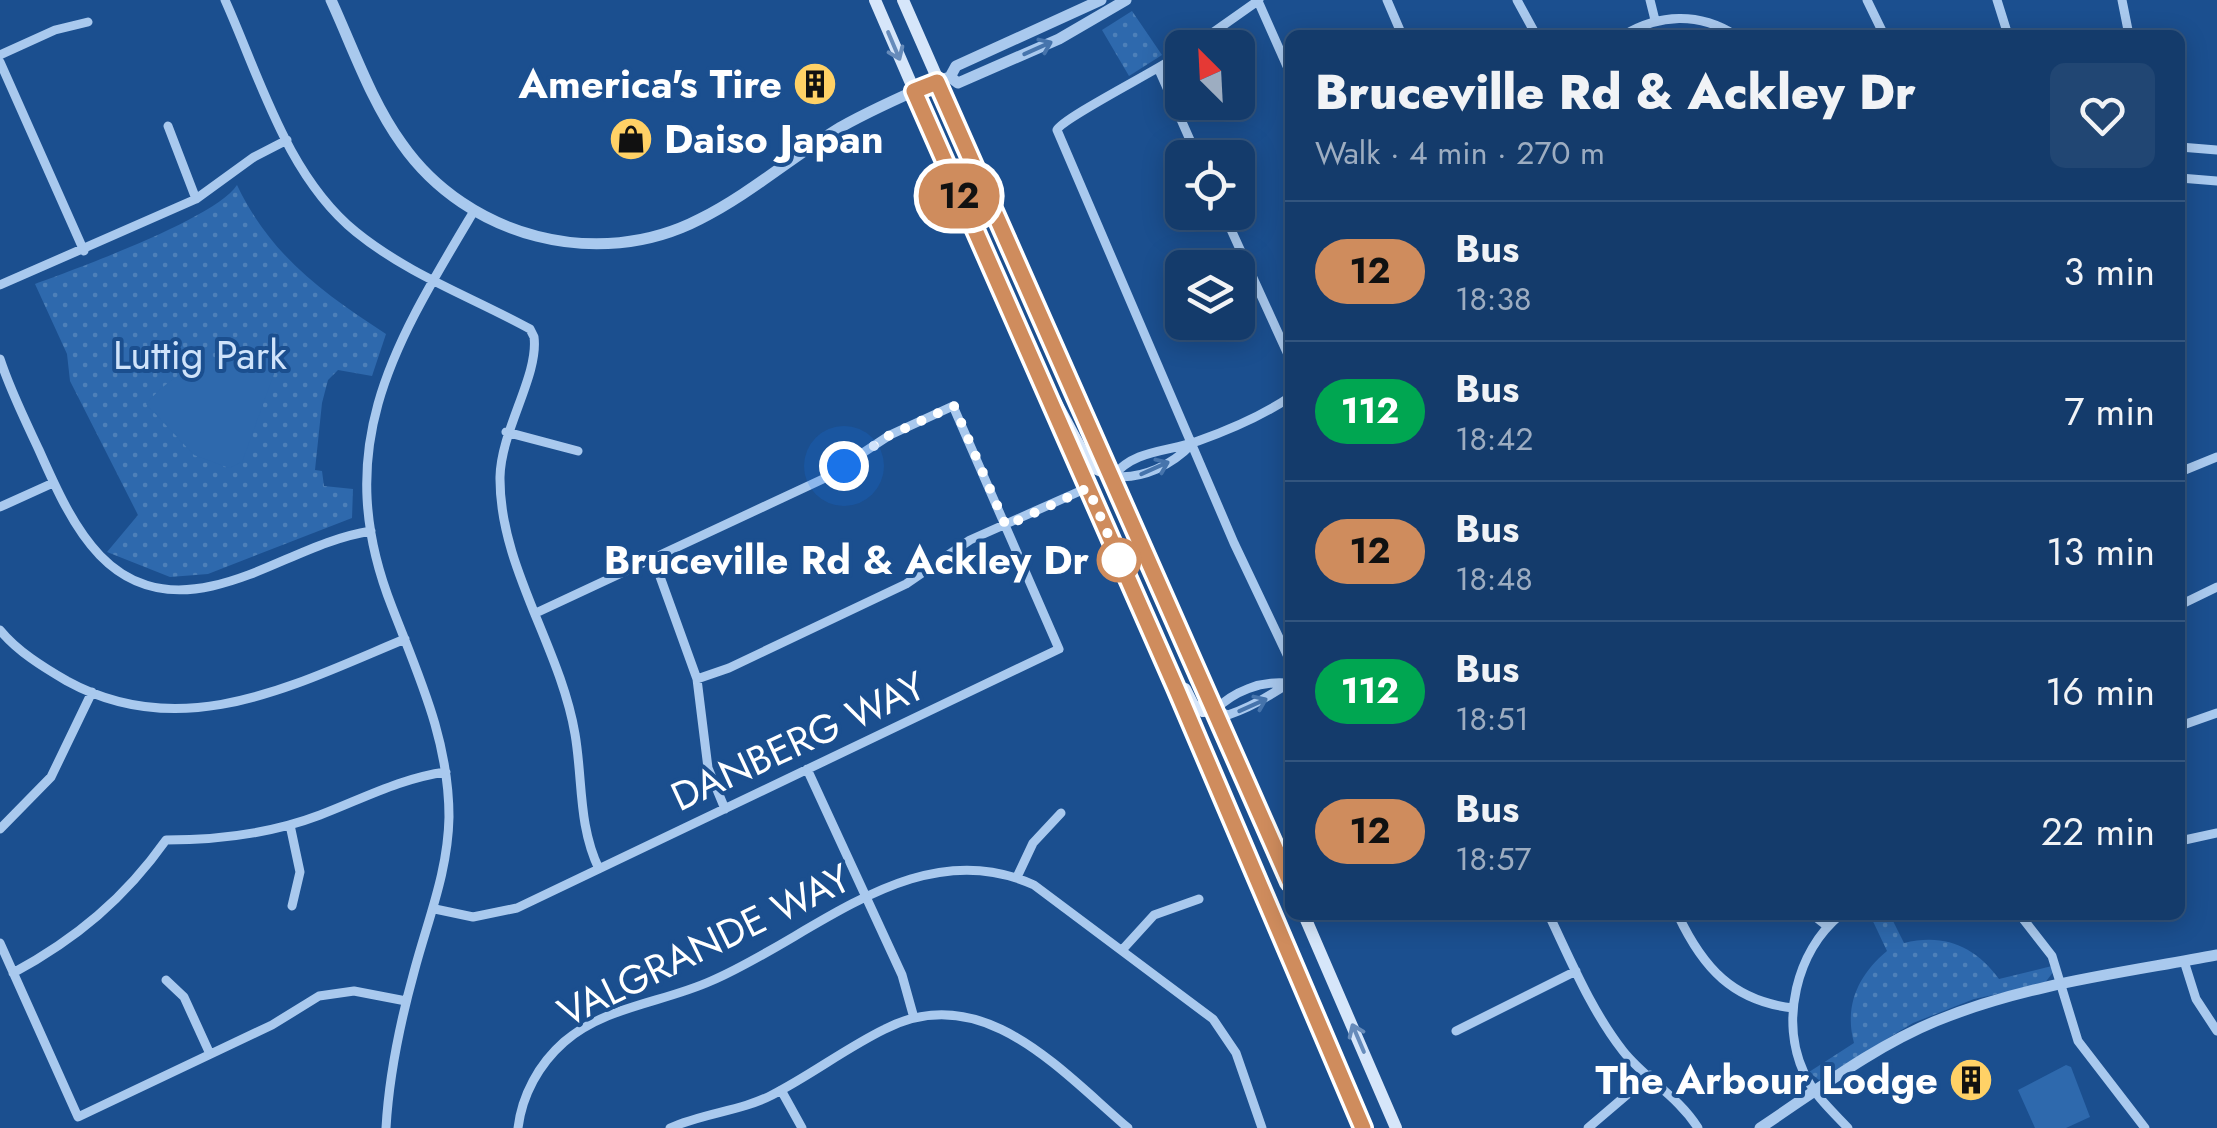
<!DOCTYPE html>
<html lang="en">
<head>
<meta charset="utf-8">
<style>
  body { margin:0; font-family:Jost,sans-serif; background:#214673; color:#f1f3f6; height:100vh; display:flex; flex-direction:column; font-size:38px; white-space:nowrap }
  * { box-sizing:border-box; margin:0 }
  p { font-size:32px; color:#9dadc1 }
  .icon { flex:none; width:55px; height:55px; fill:none; stroke:currentColor; stroke-width:2; stroke-linecap:round; stroke-linejoin:round }
  .map { position:relative; flex:1; overflow:hidden }
  .sheet { position:absolute; left:1285px; top:30px; width:900px; height:890px; display:flex; flex-direction:column; background:#143b6b; border-radius:15px; box-shadow:0 5px 25px #0003,0 0 0 2px #33557e }
  .sheet>* { flex:none }
  .badge { padding:0 20px; border-radius:32px; font-size:35px; line-height:65px }
  .needle { width:65px; rotate:336deg }
  .tools { position:absolute; left:1165px; top:30px; display:grid; gap:20px }
  .tools a { display:grid; place-items:center; width:90px; height:90px; border-radius:15px; background:#143b6b; box-shadow:0 5px 25px #0003,0 0 0 2px #33557e; font-size:50px }
  .you { position:absolute; width:50px; height:50px; margin:-25px; border:8px solid #fff; border-radius:50%; background:#1a73e8; box-shadow:0 0 0 15px #1a73e833 }
  .map>.badge { position:absolute; translate:-50% -50%; box-shadow:0 0 0 5px #fff }
  .round { display:grid; place-items:center; flex:none; width:105px; height:105px; border-radius:15px; background:#214673 }
  .headline { display:flex; align-items:center; justify-content:space-between; height:170px; padding:0 30px }
  h1 { font-size:48px; font-weight:800; line-height:75px }
  ul { padding:0; list-style:none }
  li { display:flex; align-items:center; gap:30px; height:140px; padding:0 30px; border-top:2px solid #33557e }
  li div { flex:1 }
  li b { display:block; font-size:38px }
  li em { font-style:normal }
  li .badge { min-width:110px; font-weight:700; text-align:center }
  .map>svg:first-child { display:block }
  .grass { fill:url(#grass-dots) }
  .garden { fill:#2e69ad }
  .lines { fill:none; stroke-linecap:round; stroke-linejoin:round }
  .minor { stroke:#a9c9ee; stroke-width:9 }
  .tertiary { stroke:#a9c9ee; stroke-width:11 }
  .secondary { stroke:#d6e6fa; stroke-width:12 }
  .oneway { stroke:#668bba }
  .oneway2 { stroke:#4674ac }
  .line-casing { stroke:#fff; stroke-width:22 }
  .line { stroke:#cf8c5d; stroke-width:15 }
  .walk { stroke:#fff; stroke-width:10; stroke-dasharray:0 18 }
  .stop-dot { fill:#fff; stroke:#cf8c5d; stroke-width:5 }
  .labels { text-anchor:middle; stroke-width:8; stroke-linejoin:round; paint-order:stroke }
  .poi-label { font-size:40px; font-weight:bold; fill:#fff; stroke:#1b4f8f; text-anchor:end }
  .park-label { font-size:40px; fill:#cfe3fa; stroke:#1b4f8f }
  .stop-label { font-size:40px; font-weight:bold; fill:#fff; stroke:#1b4f8f; text-anchor:end }
  .street-label { font-size:40px; fill:#fff; stroke:#1b4f8f }
</style>
</head>
<body>
<div class="map">
<svg width="2217" height="1128" viewBox="0 0 2217 1128">
  <defs>
    <pattern id="grass-dots" width="8" height="8" patternUnits="userSpaceOnUse" patternTransform="scale(2.5)"><rect width="8" height="8" fill="#2e69ad"/><path d="M2 2h.1M6 6h.1" fill="none" stroke="#4d80b9" stroke-width="1.8" stroke-linecap="round"/></pattern>
  </defs>
  <rect width="100%" height="100%" fill="#1b4f8f"/>
  <!-- grass -->
  <path class="grass" d="M1132,11L1162,55L1129,76L1102,30Z
    M237,185C270,255 323,293 386,334L372,376L338,370L328,380L322,403L315,470L322,471L324,486L353,489L352,518L208,574L170,577L107,552L138,515L70,381L67,354L35,284C76,269 216,218 237,185Z
    M1870,915H1890L1904,943C1944,933 1975,946 1999,979L2052,966L2054,971L2044,984L1974,999L1913,1023L1819,1080L1809,1072L1854,1043C1844,1006 1858,975 1887,951Z"/>
  <!-- garden -->
  <path class="garden" d="M283,349L242,462L229,468L194,455L146,404C184,360 227,353 283,349Z
    M2066,1065L2071,1067L2090,1117L2066,1128H2035L2018,1090Z"/>
  <g class="lines">
    <!-- minor -->
    <path class="minor" d="M225,0C260,78 287,176 356,232C409,275 472,297 530,329L534,337C539,375 501,430 500,477C499,566 560,646 575,734C583,781 578,825 599,869
      M1387,0L1402,35
      M1517,0L1536,35
      M1650,0L1655,20
      M1867,0L1884,35
      M1997,0L2008,35
      M2122,0L2129,35
      M1258,1L1290,73
      M1624,35C1659,14 1699,12 1735,35
      M1191,48L1259,0
      M1182,53C1162,68 1062,118 1057,130L1234,543L1290,661
      M0,55L55,30L88,22
      M0,62L84,251
      M1159,70L1198,158
      M168,126L196,199
      M2180,147L2217,150
      M2180,178L2217,181
      M1223,212L1290,359
      M0,285L196,199L254,157L287,140
      M0,359C10,390 25,420 39,450C73,527 110,609 212,586C267,574 314,540 371,531
      M506,432L578,451
      M2180,472L2217,457
      M1113,476C1135,449 1168,452 1198,441C1229,430 1262,416 1290,397
      M1113,476C1142,480 1172,465 1192,444
      M0,507L53,483
      M654,560L697,679L708,768L725,809
      M2180,605L2217,587
      M0,630C17,651 43,667 67,681C183,745 296,684 405,639
      M697,679L729,668L906,584L970,540L1087,488
      M1286,683C1261,681 1234,691 1215,710L1228,715C1252,707 1270,696 1290,682
      M2180,726L2217,713
      M807,769L902,975L914,1018
      M290,825L300,872L292,906
      M0,829L51,777L92,692
      M2180,841L2217,833
      M1017,877L1033,843L1061,813
      M435,909L473,917L517,908L1059,649L953,406L890,435L823,479L538,612
      M1549,915C1571,961 1591,1010 1623,1051C1645,1079 1678,1096 1698,1128
      M1678,915C1703,968 1733,1001 1793,1008
      M1813,915L1827,926
      M1840,915C1796,952 1780,1021 1804,1073C1814,1095 1832,1111 1848,1128
      M2020,915L2052,956L2078,1041L2145,1128
      M0,943L78,1117L272,1025L319,996L354,991L406,1001
      M1123,949L1154,915L1199,899
      M2184,961L2196,999L2217,1031
      M13,973C76,939 125,898 166,840C219,840 270,834 320,815C362,799 401,778 446,772
      M166,980L184,997L210,1054
      M1456,1031L1576,971
      M781,1090L802,1128
      M386,1128C389,1075 400,1023 414,972C428,919 448,872 449,817C449,741 419,677 392,607C329,447 394,345 474,211
      M518,1128C522,1095 539,1064 564,1042C606,1006 662,1003 711,981C814,937 917,831 1034,885L1213,1019L1236,1053L1262,1128
      M670,1128C703,1113 741,1111 772,1095C811,1075 846,1048 885,1029C982,979 1060,1070 1128,1128
      M1588,1128L1650,1075"/>
    <!-- tertiary -->
    <path class="tertiary" d="M331,0C353,48 371,101 402,144C467,237 598,272 700,219C750,194 793,156 841,127C871,110 905,95 937,81L950,77L958,83L1059,39L1126,0
      M950,77L956,66L1101,0
      M1760,1128C1816,1091 1873,1047 1936,1021C2026,984 2122,973 2217,955"/>
    <!-- secondary -->
    <path class="secondary" d="M875,0L1363,1128
      M903,0L1290,882
      M1054,399L1090,466L1113,476
      M1185,689L1193,705L1203,711L1215,710
      M1304,915L1396,1128"/>
  </g>
  <!-- one-way arrows -->
  <defs><path id="oneway-shaft" d="M-6 0H5M1.5-3L5.5 0L1.5 3" fill="none" stroke-width="1.6" stroke-linecap="round" stroke-linejoin="round" transform="scale(2.5)"/></defs>
  <g class="oneway">
    <use href="#oneway-shaft" transform="translate(894 46) rotate(67)"/>
    <use href="#oneway-shaft" transform="translate(1358 1038) rotate(-113)"/>
  </g>
  <g class="oneway2">
    <use href="#oneway-shaft" transform="translate(1038 48) rotate(-24)"/>
    <use href="#oneway-shaft" transform="translate(1155 468) rotate(-24)"/>
    <use href="#oneway-shaft" transform="translate(1253 705) rotate(-24)"/>
  </g>
  <g class="lines">
    <!-- line casing -->
    <g class="line-casing">
      <path id="line" d="M1290,882L937,82L914,91L1176,688L1363,1128"/>
    </g>
    <!-- line -->
    <use href="#line" class="line"/>
    <!-- walk -->
    <path class="walk" d="M844,466L890,435L954,406L1006,526L1088,488L1119,560"/>
  </g>
  <!-- icons -->
  <defs>
    <g id="building-disc" transform="scale(2.25)"><circle r="9.5" fill="#ffd166" stroke="#1b4f8f"/><path d="M-4-6H4V6H1V3H-1V6H-4ZM-2.5-4.3h1.7v1.8h-1.7ZM.8-4.3h1.7v1.8H.8ZM-2.5-1h1.7V.8h-1.7ZM.8-1h1.7V.8H.8Z" fill="#111"/></g>
    <g id="shop-disc" transform="scale(2.25)"><circle r="9.5" fill="#ffd166" stroke="#1b4f8f"/><path d="M-5-2.5h2.3a2.7 3.5 0 0 1 5.4 0H5L5.5 6h-11ZM-1.5-2.5h3a1.5 2.3 0 0 0-3 0Z" fill="#111"/></g>
  </defs>
  <g fill-rule="evenodd">
    <use href="#building-disc" x="815" y="84"/>
    <use href="#shop-disc" x="631" y="139"/>
    <use href="#building-disc" x="1971" y="1080"/>
  </g>
  <!-- markers -->
  <circle class="stop-dot" cx="1119" cy="560" r="20"/>
  <g class="labels">
    <!-- poi labels -->
    <g class="poi-label">
      <text x="782" y="98">America's Tire</text>
      <text x="664" y="153" text-anchor="start">Daiso Japan</text>
      <text x="1938" y="1094">The Arbour Lodge</text>
    </g>
    <!-- park labels -->
    <g class="park-label">
      <text x="200" y="369">Luttig Park</text>
    </g>
    <!-- stop labels -->
    <g class="stop-label">
      <text x="1089" y="574">Bruceville Rd &amp; Ackley Dr</text>
    </g>
    <!-- street labels -->
    <g class="street-label">
      <text transform="translate(798 741) rotate(-25)" y="14">DANBERG WAY</text>
      <text transform="translate(704 945) rotate(-26)" y="14">VALGRANDE WAY</text>
    </g>
  </g>
</svg>
<div class="tools">
<a><svg class="needle" viewBox="-14 -14 28 28"><path d="M0-13l5 13h-10z" fill="#e53935"/><path d="M0 13l5-13h-10z" fill="#9dadc1"/></svg></a>
<a><svg class="icon" aria-label="locate" viewBox="0 0 24 24"><circle cx="12" cy="12" r="6"/><path d="M12 2v4M12 18v4M2 12h4M18 12h4"/></svg></a>
<a><svg class="icon" aria-label="layers" viewBox="0 0 24 24"><path d="M12 4l9 5-9 5-9-5zM3 14l9 5 9-5"/></svg></a>
</div>
<div class="you" style="left:844px;top:466px"></div>
<b class="badge" style="left:959px;top:196px;background:#cf8c5d;color:#111">12</b>
<section class="sheet">
<div class="headline"><div><h1>Bruceville Rd &amp; Ackley Dr</h1><p>Walk · 4 min · 270 m</p></div><a class="round"><svg class="icon" aria-label="heart" viewBox="0 0 24 24"><path d="M12 20l-8-8c-3-5 5-10 8-4 3-6 11-1 8 4z"/></svg></a></div>
<ul>
<li><span class="badge" style="background:#cf8c5d;color:#111">12</span><div><b>Bus</b><p>18:38</p></div><em>3 min</em></li>
<li><span class="badge" style="background:#00a651;color:#fff">112</span><div><b>Bus</b><p>18:42</p></div><em>7 min</em></li>
<li><span class="badge" style="background:#cf8c5d;color:#111">12</span><div><b>Bus</b><p>18:48</p></div><em>13 min</em></li>
<li><span class="badge" style="background:#00a651;color:#fff">112</span><div><b>Bus</b><p>18:51</p></div><em>16 min</em></li>
<li><span class="badge" style="background:#cf8c5d;color:#111">12</span><div><b>Bus</b><p>18:57</p></div><em>22 min</em></li>
</ul>
</section>
</div>
</body>
</html>
